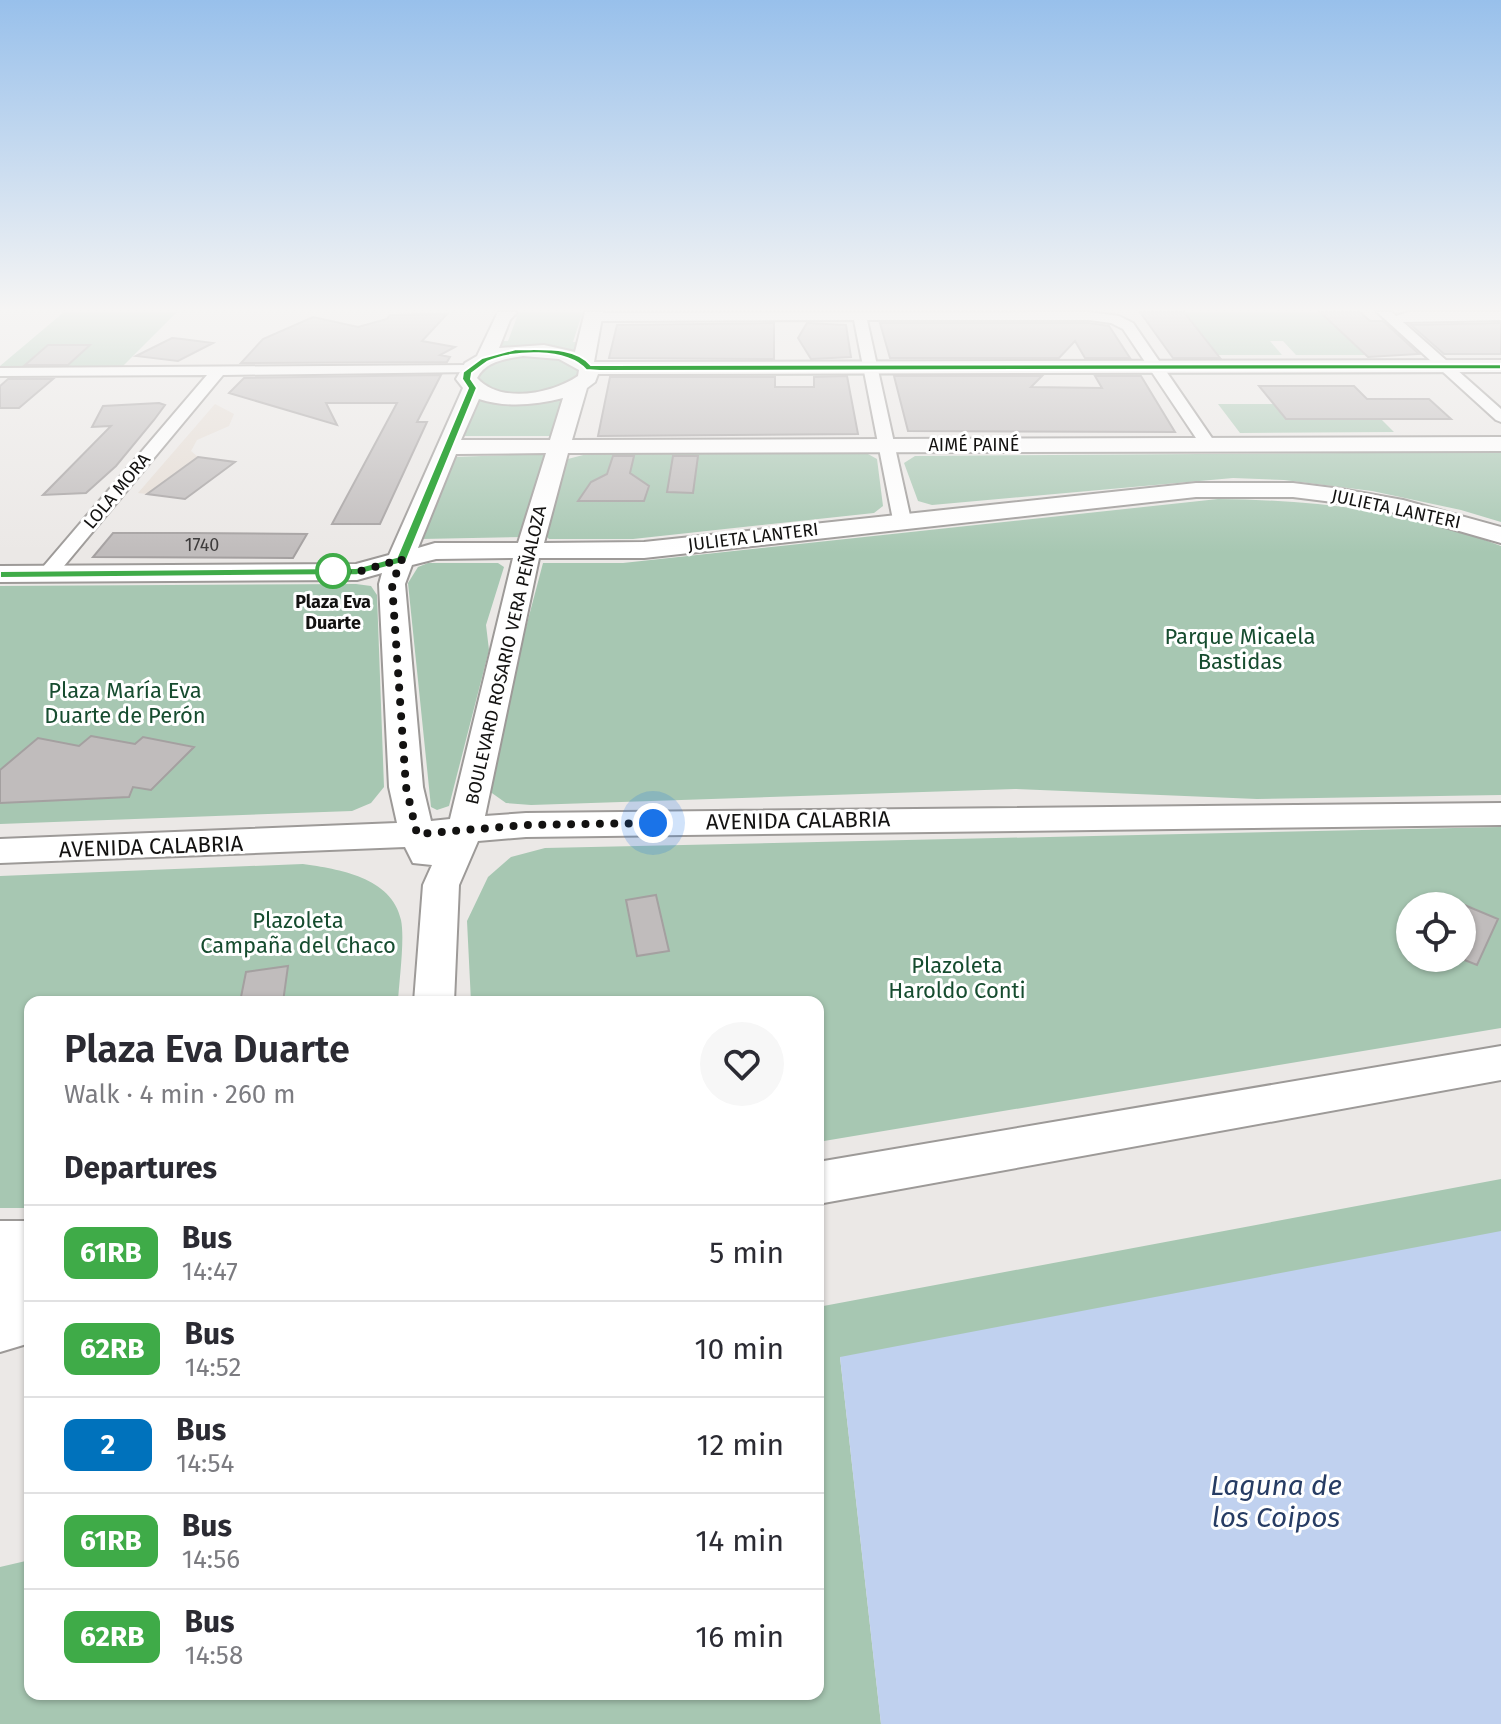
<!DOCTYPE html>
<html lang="en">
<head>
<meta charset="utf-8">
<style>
  body { margin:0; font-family:"Fira Sans",sans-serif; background:#f7f7f7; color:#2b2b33; height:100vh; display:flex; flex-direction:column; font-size:30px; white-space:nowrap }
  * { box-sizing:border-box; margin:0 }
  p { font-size:26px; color:#7c7c81 }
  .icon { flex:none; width:44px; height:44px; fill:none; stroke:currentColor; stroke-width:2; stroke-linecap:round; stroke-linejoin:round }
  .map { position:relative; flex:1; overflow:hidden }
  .drawer { position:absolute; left:24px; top:996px; width:800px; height:704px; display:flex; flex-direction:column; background:#fff; border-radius:16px; box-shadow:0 2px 6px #0004 }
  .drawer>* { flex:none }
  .badge { padding:0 16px; border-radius:12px; font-size:28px; line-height:52px }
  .buttons { position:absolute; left:1396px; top:892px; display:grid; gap:16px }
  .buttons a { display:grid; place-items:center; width:80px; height:80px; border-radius:50%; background:#fff; box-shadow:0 2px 6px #0004; font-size:40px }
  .you { position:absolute; width:40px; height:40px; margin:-20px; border:6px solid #fff; border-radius:50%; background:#1a73e8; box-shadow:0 0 0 12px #1a73e833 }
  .map>.badge { position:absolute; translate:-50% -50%; box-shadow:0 0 0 4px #fff }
  h2 { padding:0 40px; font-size:30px; line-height:72px }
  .round { display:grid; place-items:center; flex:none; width:84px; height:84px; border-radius:42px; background:#f7f7f7 }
  .head { display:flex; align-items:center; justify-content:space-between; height:136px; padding:0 40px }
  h1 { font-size:38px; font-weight:600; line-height:60px }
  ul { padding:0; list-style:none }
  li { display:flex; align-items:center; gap:24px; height:96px; padding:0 40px; border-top:2px solid #e1e1e2 }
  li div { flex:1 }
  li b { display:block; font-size:30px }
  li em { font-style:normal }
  li .badge { min-width:88px; font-weight:700; text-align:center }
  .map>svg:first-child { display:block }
  .built { fill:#e5dcd4 }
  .green { fill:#a7c7b2; fill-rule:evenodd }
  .water { fill:#c0d1ef }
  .building { fill:#c0bcbc; stroke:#a4a0a0; stroke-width:2 }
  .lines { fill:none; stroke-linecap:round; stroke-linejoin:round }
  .street-casing { stroke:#9d9a98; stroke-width:4 }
  .secondary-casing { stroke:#9d9a98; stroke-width:4 }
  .street { fill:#fff; fill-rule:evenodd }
  .secondary { fill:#fff; fill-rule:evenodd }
  .line { fill:#3fab48; stroke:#fff; stroke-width:2 }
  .walk { stroke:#131211; stroke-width:8; stroke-dasharray:0 14.4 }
  .stop-dot { fill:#fff; stroke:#3fab48; stroke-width:4 }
  .labels { text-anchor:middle; stroke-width:6; stroke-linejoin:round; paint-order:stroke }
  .far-street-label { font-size:18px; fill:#131211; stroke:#fff }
  .number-label { font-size:18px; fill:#3e3c3c }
  .far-stop-label { font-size:18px; font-weight:bold; fill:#131211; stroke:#fff }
  .park-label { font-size:22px; fill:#164c2f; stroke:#fff }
  .street-label { font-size:22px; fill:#131211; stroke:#fff }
  .near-water-label { font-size:28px; font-style:italic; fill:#263c64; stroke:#fff }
</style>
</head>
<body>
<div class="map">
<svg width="1501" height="1724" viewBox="0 0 1501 1724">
  <rect width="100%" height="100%" fill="#ebe8e6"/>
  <!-- built -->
  <path class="built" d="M215,404L234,414L229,426L197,440L191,451L198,457L147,494L138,493Z"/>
  <!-- green -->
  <path class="green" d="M64,312H177L123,366H0Z
    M516,312H583L588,316L581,317L573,342H580L578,348L566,352L496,351L500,341H508L517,317L510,316Z
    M1184,312H1320L1365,355H1296L1283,341H1270L1282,355H1218Z
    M535,353L578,363L582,377C535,398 521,403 472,381L487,362Z
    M1501,368V374L594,376L595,370Z
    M480,397H558L563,398L553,436H461L475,399Z
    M1218,404H1274L1286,419H1381L1394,432L1240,433Z
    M1501,452V522L1461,510L1372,491L1284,480L1233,478L932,505L918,501L904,463L915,456Z
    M540,454L546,456L524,537L421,539L454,457Z
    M587,454H868L877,459L883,506L874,513L633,539H549L545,535L564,460Z
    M1218,499C1313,500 1411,510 1501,546V795L1257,799L1015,789L531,805L506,803L489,791L487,775L543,563H623Z
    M428,563H498L504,567L486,625L489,650L449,806L437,810L431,807L408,583L418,567Z
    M356,584L371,586L377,595L384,787L371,803L352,811L0,824V586Z
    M1501,827V1028L818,1142V1002H471L467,921L488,877L511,857L545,848ZM1410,906H1462V958H1410Z
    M303,864C338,869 392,877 401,920C405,939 399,981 398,1002H30V1208H0V876Z
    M1501,1179V1367L840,1357L881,1724H0V1567L30,1560V1694H818V1307Z"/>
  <!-- water -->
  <path class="water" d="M1501,1231V1724H881L840,1357Z"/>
  <!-- building -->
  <path class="building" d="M1140,312H1184L1220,358H1173Z
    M1320,312H1360L1370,321H1383L1419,354L1368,357Z
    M447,314L422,341L455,347L440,355L450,357L447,362L241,363L263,339L313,317L358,327L387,319L390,315Z
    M774,323V359L609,358L617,325Z
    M807,323L846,325L851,357L811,359L798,338Z
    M880,323H1089L1109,326L1130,358H1085L1075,341L1059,358H890Z
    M1501,323V354H1444L1411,325Z
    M172,338L182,339L213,343L178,361L136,356Z
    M48,345H90L68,365H25Z
    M441,375L417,422H427L380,524H332L397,403H326L337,425L229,393L244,378Z
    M847,376L858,434L598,436L610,377H775V387H814V377Z
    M894,376H1042L1031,387L1102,388L1095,376H1141L1175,432L908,431Z
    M8,379H53L19,408H0V386Z
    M1259,386H1354L1367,399H1429L1451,419H1286Z
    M159,403L165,405L154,420L116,466L86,493L43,495L111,426L92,427L103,406Z
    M613,456H634L630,473L649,486L644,501H578L591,482L607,474Z
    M673,456H698L693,493L667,492Z
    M198,457L235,462L185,499L147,494Z
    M113,533H186L307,534L293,558L93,557Z
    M91,736L135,744L143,737L194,747L151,790L133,787L129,797L0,803V770L38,738L79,746Z
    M656,895L669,951L637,956L626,900Z
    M1462,904L1498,919L1477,965L1462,959Z
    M288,966L283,1002H240L246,972Z"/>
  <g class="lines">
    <!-- street casing -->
    <g class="street-casing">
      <path id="street" d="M1089,312L1119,316L1133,323L1216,444L1214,447H1202L1123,329L1111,323L1089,320H867L911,520L902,525L893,520L854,320L594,321L587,317L594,313Z
        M1377,312H1392L1396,316L1408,312H1501V320L1403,322L1501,409V422L1496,420Z
        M470,365L477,369L475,372L223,375L54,578L47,580L37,574L207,375L0,376V368Z"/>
    </g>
    <!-- secondary casing -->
    <g class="secondary-casing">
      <path id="secondary" d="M498,312H517L510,320L499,348L544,345L575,352L585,312H603L594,362L1501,360V372L598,374L595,382L587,388L572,440L1501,437V451L568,453L544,543L644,542L1196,483H1293L1341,489L1403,500L1501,527V543L1400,514L1341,503L1293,497H1196L644,558H539L485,816L526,813L1501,803V825L526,837L478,841L459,885L454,1002H414L423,885L432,865L413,863L405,847L0,863V839L397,823L389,787L379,584L382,573L357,580L0,582V566L356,564L389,555L463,388L456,379L465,363L477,356ZM523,356L559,359L579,370L578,376C552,394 500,404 477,378C486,361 505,359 523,356ZM563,398L550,440H461L479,399C507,408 535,405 563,398ZM546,453L518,543H435L418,548L456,454ZM513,558L450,819L431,821L423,787L405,584L412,565L436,559Z
        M1501,1046V1080L818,1204V1162Z
        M0,1221H30V1343L0,1352Z"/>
    </g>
    <!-- street -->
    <use href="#street" class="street"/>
    <!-- secondary -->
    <use href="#secondary" class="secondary"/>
  </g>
  <!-- sky -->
  <linearGradient id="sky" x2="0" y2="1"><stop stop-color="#98c0eb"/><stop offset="0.56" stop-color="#f6f5f4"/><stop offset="1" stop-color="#f6f5f4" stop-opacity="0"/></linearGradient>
  <rect width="1501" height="553" fill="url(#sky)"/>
  <!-- line -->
  <path class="line" d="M516,349C540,350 574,345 591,365H600L1501,364V369L600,371L586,370C567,348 512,350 487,362C482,365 477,370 472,373L471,379L477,388L406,562L357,575L0,578V571L356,568L397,557L468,388L462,379L463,372L482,358Z"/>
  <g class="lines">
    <!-- walk -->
    <path class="walk" d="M333,571L357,572L402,559L392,584L406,787L417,834L526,825L653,823"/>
  </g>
  <!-- markers -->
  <circle class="stop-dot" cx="333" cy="571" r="16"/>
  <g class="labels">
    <!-- far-street labels -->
    <g class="far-street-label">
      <text x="974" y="451">AIMÉ PAINÉ</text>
      <text transform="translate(117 491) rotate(-50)" y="6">LOLA MORA</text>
      <text transform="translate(1396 509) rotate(12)" y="6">JULIETA LANTERI</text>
      <text transform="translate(753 537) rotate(-7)" y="6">JULIETA LANTERI</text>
      <text transform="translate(506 655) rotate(-77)" y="6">BOULEVARD ROSARIO VERA PEÑALOZA</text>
    </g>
    <!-- number labels -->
    <g class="number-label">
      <text x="202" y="551">1740</text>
    </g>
    <!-- far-stop labels -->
    <g class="far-stop-label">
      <text x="333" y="608">Plaza Eva<tspan x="333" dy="21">Duarte</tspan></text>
    </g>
    <!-- park labels -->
    <g class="park-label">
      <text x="1240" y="644">Parque Micaela<tspan x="1240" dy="25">Bastidas</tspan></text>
      <text x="125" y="698">Plaza María Eva<tspan x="125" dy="25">Duarte de Perón</tspan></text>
      <text x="298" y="928">Plazoleta<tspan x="298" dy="25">Campaña del Chaco</tspan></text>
      <text x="957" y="973">Plazoleta<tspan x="957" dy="25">Haroldo Conti</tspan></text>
    </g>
    <!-- street labels -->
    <g class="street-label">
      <text transform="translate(798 820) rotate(-1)" y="8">AVENIDA CALABRIA</text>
      <text transform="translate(151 846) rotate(-2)" y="8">AVENIDA CALABRIA</text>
    </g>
    <!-- near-water labels -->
    <g class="near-water-label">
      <text x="1276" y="1495">Laguna de<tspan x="1276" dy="32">los Coipos</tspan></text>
    </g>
  </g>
</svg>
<div class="buttons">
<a><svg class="icon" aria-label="locate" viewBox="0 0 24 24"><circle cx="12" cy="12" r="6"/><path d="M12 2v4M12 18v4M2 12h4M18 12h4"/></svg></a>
</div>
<div class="you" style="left:653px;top:823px"></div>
<section class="drawer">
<div class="head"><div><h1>Plaza Eva Duarte</h1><p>Walk · 4 min · 260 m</p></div><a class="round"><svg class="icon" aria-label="heart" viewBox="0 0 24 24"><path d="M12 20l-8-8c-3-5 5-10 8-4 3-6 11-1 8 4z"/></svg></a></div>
<h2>Departures</h2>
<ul>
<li><span class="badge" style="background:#3fab48;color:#fff">61RB</span><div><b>Bus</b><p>14:47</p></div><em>5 min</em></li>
<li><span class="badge" style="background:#3fab48;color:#fff">62RB</span><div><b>Bus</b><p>14:52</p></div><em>10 min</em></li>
<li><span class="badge" style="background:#0072bc;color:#fff">2</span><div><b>Bus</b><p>14:54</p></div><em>12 min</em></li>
<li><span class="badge" style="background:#3fab48;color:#fff">61RB</span><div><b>Bus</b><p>14:56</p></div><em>14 min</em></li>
<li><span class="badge" style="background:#3fab48;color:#fff">62RB</span><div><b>Bus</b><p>14:58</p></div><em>16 min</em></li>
</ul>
</section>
</div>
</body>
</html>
